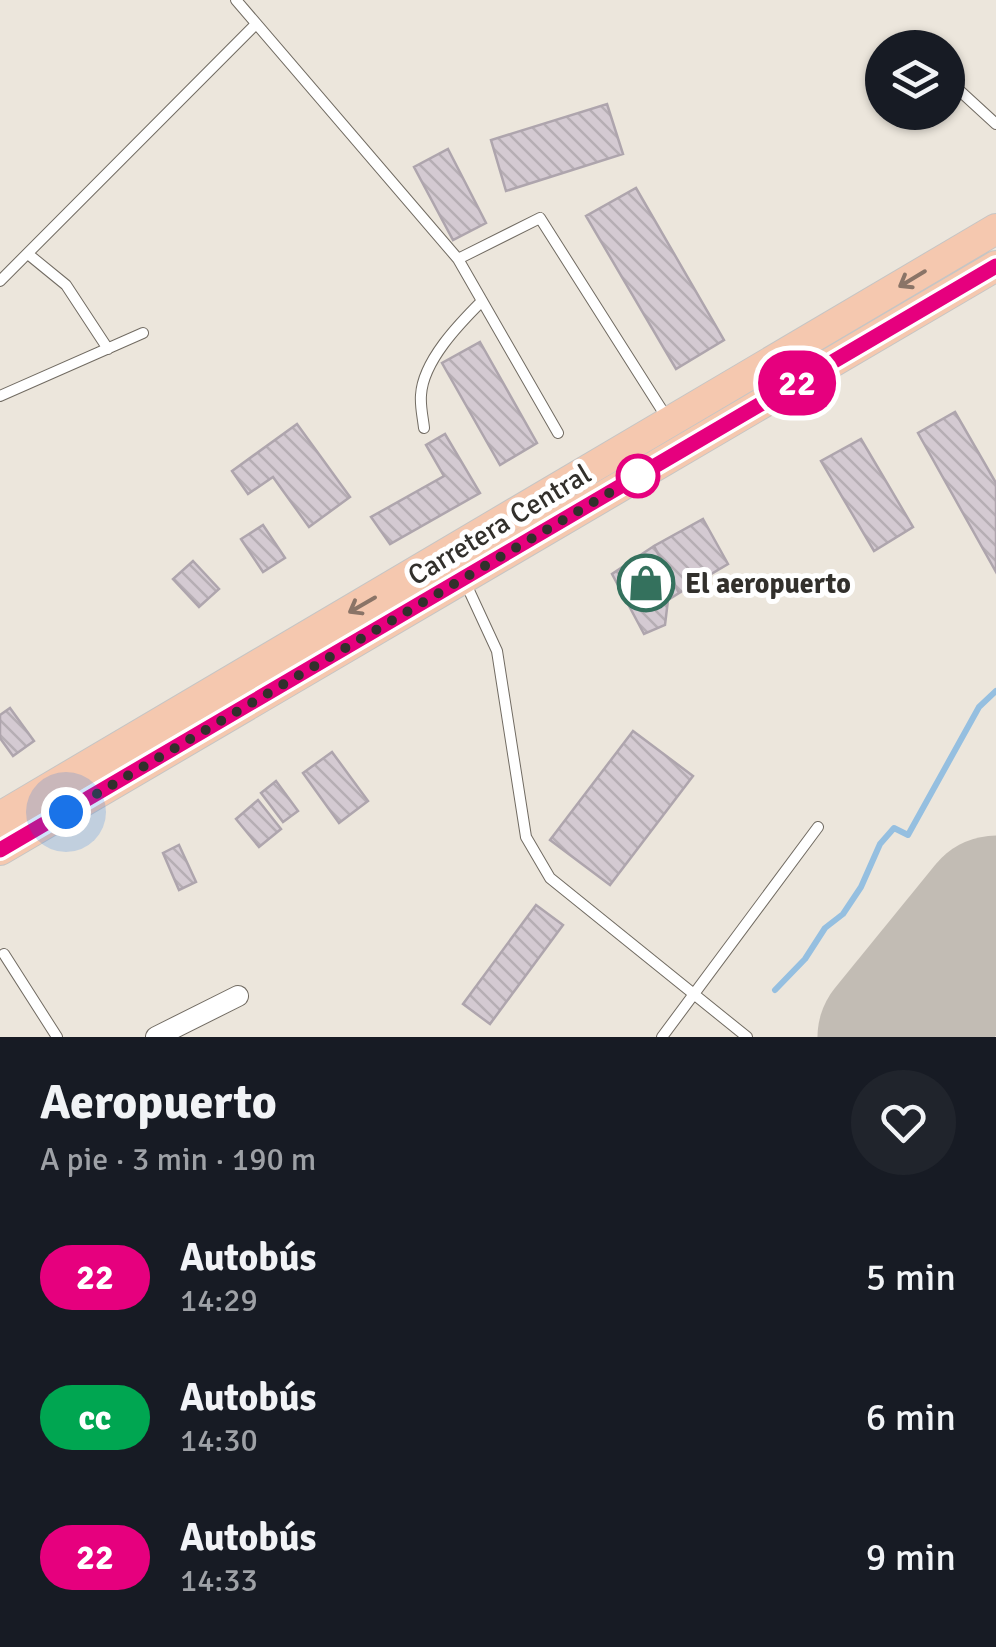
<!DOCTYPE html>
<html lang="es">
<head>
<meta charset="utf-8">
<style>
  body { margin:0; font-family:Signika,sans-serif; background:#20242c; color:#f1f3f6; height:100vh; display:flex; flex-direction:column; font-size:38px; white-space:nowrap }
  * { box-sizing:border-box; margin:0 }
  p { font-size:32px; color:#9ea1a6 }
  .icon { flex:none; width:55px; height:55px; fill:none; stroke:currentColor; stroke-width:2; stroke-linecap:round; stroke-linejoin:round }
  .map { position:relative; height:1037px; overflow:hidden }
  .side { display:flex; flex-direction:column; background:#171b24; flex:1 }
  .side>* { flex:none }
  .badge { padding:0 20px; border-radius:32px; font-size:35px; line-height:65px }
  .buttons { position:absolute; left:865px; top:30px; display:grid; gap:20px }
  .buttons a { display:grid; place-items:center; width:100px; height:100px; border-radius:50%; background:#171b24; box-shadow:0 2px 8px #0004; font-size:50px }
  .you { position:absolute; width:50px; height:50px; margin:-25px; border:8px solid #fff; border-radius:50%; background:#1a73e8; box-shadow:0 0 0 15px #1a73e833 }
  .map>.badge { position:absolute; translate:-50% -50%; box-shadow:0 0 0 5px #fff }
  .round { display:grid; place-items:center; flex:none; width:105px; height:105px; border-radius:52px; background:#20242c }
  .head { display:flex; align-items:center; justify-content:space-between; height:170px; padding:0 40px }
  h1 { font-size:48px; font-weight:700; line-height:75px }
  ul { padding:0; list-style:none }
  li { display:flex; align-items:center; gap:30px; height:140px; padding:0 40px }
  li div { flex:1 }
  li b { display:block; font-size:38px }
  li em { font-style:normal }
  li .badge { min-width:110px; font-weight:700; text-align:center }
  .map>svg:first-child { display:block }
  .lines { fill:none; stroke-linecap:round; stroke-linejoin:round }
  .stream { stroke:#95bfe0; stroke-width:6 }
  .runway { stroke:#c2bcb4; stroke-width:155 }
  .building { fill:url(#building-back-hatch); stroke:#aea5ad; stroke-width:2.5 }
  .lane-casing { stroke:#716b62; stroke-width:12 }
  .street-casing { stroke:#716b62; stroke-width:22 }
  .primary-casing { stroke:#c6c5c4; stroke-width:32 }
  .lane { stroke:#fff; stroke-width:10 }
  .street { stroke:#fff; stroke-width:20 }
  .primary { stroke:#f5c8af; stroke-width:30 }
  .oneway { stroke:#8a7467 }
  .line-casing { stroke:#fff; stroke-width:22 }
  .line { stroke:#e6007e; stroke-width:15 }
  .walk { stroke:#32302c; stroke-width:10; stroke-dasharray:0 18 }
  .stop-dot { fill:#fff; stroke:#e6007e; stroke-width:5 }
  .labels { text-anchor:middle; stroke-width:10; stroke-linejoin:round; paint-order:stroke }
  .street-label { font-size:28px; fill:#32302c; stroke:#fff }
  .poi-label { font-size:28px; font-weight:bold; fill:#32302c; stroke:#fff; text-anchor:start }
</style>
</head>
<body>
<div class="map">
<svg width="996" height="1037" viewBox="0 0 996 1037">
  <defs>
    <pattern id="building-back-hatch" width="6" height="6" patternUnits="userSpaceOnUse" patternTransform="scale(2.5)"><rect width="6" height="6" fill="#d4cad2"/><path d="M-1 5l2 2M0 0l6 6M5-1l2 2" fill="none" stroke="#b6aeb4"/></pattern>
  </defs>
  <rect width="100%" height="100%" fill="#ece6dc"/>
  <g class="lines">
    <!-- stream -->
    <path class="stream" d="M775,990L805,959L825,928L843,914L861,887L880,844L894,828L908,835L979,707L996,691"/>
    <!-- runway -->
    <path class="runway" d="M895,1037L996,913"/>
  </g>
  <!-- building -->
  <path class="building" d="M607,104L623,154L506,191L491,140Z
    M448,149L486,223L453,240L414,167Z
    M636,188L724,340L676,369L586,216Z
    M480,342L537,443L500,465L442,363Z
    M955,412L996,483V572L918,433Z
    M297,424L350,497L309,527L273,477L248,494L232,471Z
    M445,434L480,493L390,544L371,517L444,476L426,445Z
    M861,439L913,527L874,551L821,461Z
    M703,519L728,564L679,593L654,546Z
    M263,525L285,558L263,572L241,539Z
    M654,546L679,593L668,600L665,625L644,634L612,574Z
    M193,561L219,589L199,607L173,579Z
    M10,708L34,741L13,756L0,738V715Z
    M633,731L693,776L610,885L550,840Z
    M332,752L368,801L339,823L303,773Z
    M276,781L298,811L283,822L261,793Z
    M258,800L281,829L259,847L236,819Z
    M179,845L196,882L179,890L163,853Z
    M536,905L563,925L490,1024L463,1004Z"/>
  <g class="lines">
    <!-- lane casing -->
    <g class="lane-casing">
      <path id="lane" d="M236,0L458,259L540,218L667,418
        M948,80L996,124
        M28,254L66,285L108,349
        M458,259L558,433
        M0,281L256,24
        M0,396L143,333
        M424,428C423,418 420,406 421,395C423,361 459,324 482,301
        M466,584L497,651L526,837L550,878L747,1037
        M4,954L57,1037
        M662,1037L818,827"/>
    </g>
    <!-- street casing -->
    <g class="street-casing">
      <path id="street" d="M156,1037L238,996"/>
    </g>
    <!-- primary casing -->
    <g class="primary-casing">
      <path id="primary" d="M0,817L996,229
        M0,850L996,266"/>
    </g>
    <!-- lane -->
    <use href="#lane" class="lane"/>
    <!-- street -->
    <use href="#street" class="street"/>
    <!-- primary -->
    <use href="#primary" class="primary"/>
  </g>
  <!-- one-way arrows -->
  <defs><path id="oneway-shaft" d="M-6 0H5M1.5-3L5.5 0L1.5 3" fill="none" stroke-width="1.6" stroke-linecap="round" stroke-linejoin="round" transform="scale(2.5)"/></defs>
  <g class="oneway">
    <use href="#oneway-shaft" transform="translate(912 279) rotate(149)"/>
    <use href="#oneway-shaft" transform="translate(362 605) rotate(150)"/>
  </g>
  <g class="lines">
    <!-- line casing -->
    <g class="line-casing">
      <path id="line" d="M0,850L996,266"/>
    </g>
    <!-- line -->
    <use href="#line" class="line"/>
    <!-- walk -->
    <path class="walk" d="M66,812L638,476"/>
  </g>
  <!-- icons -->
  <defs>
    <g id="shop-ring" transform="scale(2.875)"><circle r="9.5" fill="#fff" stroke="#34715d" stroke-width="1.5"/><path d="M-5-2.5h2.3a2.7 3.5 0 0 1 5.4 0H5L5.5 6h-11ZM-1.5-2.5h3a1.5 2.3 0 0 0-3 0Z" fill="#34715d"/></g>
  </defs>
  <g fill-rule="evenodd">
    <use href="#shop-ring" x="646" y="583"/>
  </g>
  <!-- markers -->
  <circle class="stop-dot" cx="638" cy="476" r="20"/>
  <g class="labels">
    <!-- street labels -->
    <g class="street-label">
      <text transform="translate(499 524) rotate(-31)" y="10">Carretera Central</text>
    </g>
    <!-- poi labels -->
    <g class="poi-label">
      <text x="685" y="593">El aeropuerto</text>
    </g>
  </g>
</svg>
<div class="buttons">
<a><svg class="icon" aria-label="layers" viewBox="0 0 24 24"><path d="M12 4l9 5-9 5-9-5zM3 14l9 5 9-5"/></svg></a>
</div>
<div class="you" style="left:66px;top:812px"></div>
<b class="badge" style="left:797px;top:383px;background:#e6007e;color:#fff">22</b>
</div>
<section class="side">
<div class="head"><div><h1>Aeropuerto</h1><p>A pie · 3 min · 190 m</p></div><a class="round"><svg class="icon" aria-label="heart" viewBox="0 0 24 24"><path d="M12 20l-8-8c-3-5 5-10 8-4 3-6 11-1 8 4z"/></svg></a></div>
<ul>
<li><span class="badge" style="background:#e6007e;color:#fff">22</span><div><b>Autobús</b><p>14:29</p></div><em>5 min</em></li>
<li><span class="badge" style="background:#00a651;color:#fff">cc</span><div><b>Autobús</b><p>14:30</p></div><em>6 min</em></li>
<li><span class="badge" style="background:#e6007e;color:#fff">22</span><div><b>Autobús</b><p>14:33</p></div><em>9 min</em></li>
</ul>
</section>
</body>
</html>
